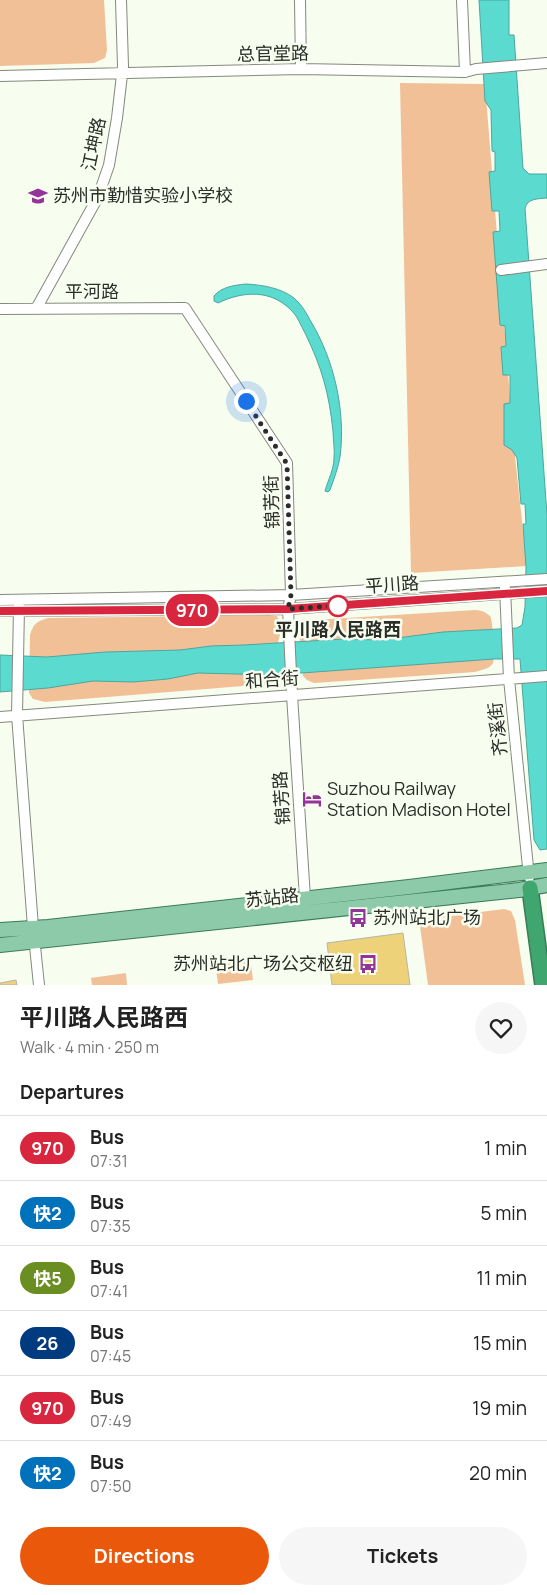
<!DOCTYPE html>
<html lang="en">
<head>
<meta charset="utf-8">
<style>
  body { margin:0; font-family:Manrope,"Noto Sans SC",sans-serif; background:#f6f6f6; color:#222; height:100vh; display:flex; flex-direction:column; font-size:19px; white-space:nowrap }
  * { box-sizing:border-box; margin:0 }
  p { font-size:16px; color:#767676 }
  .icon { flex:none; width:28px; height:28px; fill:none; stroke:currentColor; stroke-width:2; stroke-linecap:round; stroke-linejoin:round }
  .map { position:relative; height:985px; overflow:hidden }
  .sheet { display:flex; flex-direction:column; background:#fff; flex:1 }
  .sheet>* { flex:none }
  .badge { padding:0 10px; border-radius:16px; font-size:18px; line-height:32px }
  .you { position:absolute; width:25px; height:25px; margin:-12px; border:4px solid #fff; border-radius:50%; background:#1a73e8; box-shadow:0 0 0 8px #1a73e833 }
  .map>.badge { position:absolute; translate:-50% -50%; box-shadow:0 0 0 2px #fff }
  h2 { padding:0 20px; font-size:19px; line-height:45px }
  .round { display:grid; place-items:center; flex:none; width:52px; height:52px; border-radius:26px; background:#f6f6f6 }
  .overview { display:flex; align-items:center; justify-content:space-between; height:85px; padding:0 20px }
  h1 { font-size:24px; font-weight:700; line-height:38px }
  .button { display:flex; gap:10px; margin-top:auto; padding:10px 20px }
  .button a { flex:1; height:58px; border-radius:30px; background:#ea580c; color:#fff; font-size:20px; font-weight:700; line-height:58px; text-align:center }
  .button a+a { background:#f6f6f6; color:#222 }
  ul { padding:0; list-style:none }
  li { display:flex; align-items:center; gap:15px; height:65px; padding:0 20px; border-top:1px solid #e0e0e0 }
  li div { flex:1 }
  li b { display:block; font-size:19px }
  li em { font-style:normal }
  li .badge { min-width:55px; font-weight:700; text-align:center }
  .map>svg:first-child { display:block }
  .green { fill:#f2c097 }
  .water { fill:#5bdad0; stroke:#4da69e }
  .building { fill:#edd27a; stroke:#b8b4a6 }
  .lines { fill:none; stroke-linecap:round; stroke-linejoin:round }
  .minor-casing { stroke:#84897c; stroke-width:12 }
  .major-casing { stroke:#397c56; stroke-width:16 }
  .highway-casing { stroke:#397c56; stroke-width:18 }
  .minor { stroke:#fff; stroke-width:10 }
  .major { stroke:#8ccaa9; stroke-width:14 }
  .highway { stroke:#40a66f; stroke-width:15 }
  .line-casing { stroke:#fff; stroke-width:11 }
  .line { stroke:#d7263d; stroke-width:8 }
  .walk { stroke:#2b2d28; stroke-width:5; stroke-dasharray:0 9 }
  .stop-dot { fill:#fff; stroke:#d7263d; stroke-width:2.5 }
  .labels { text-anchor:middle; stroke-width:5; stroke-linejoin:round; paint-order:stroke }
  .street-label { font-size:18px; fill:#2b2d28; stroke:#f7fdef }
  .poi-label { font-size:18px; fill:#2b2d28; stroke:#f7fdef; text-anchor:start }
  .stop-label { font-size:18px; font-weight:bold; fill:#2b2d28; stroke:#f7fdef }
</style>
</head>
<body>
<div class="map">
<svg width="547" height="985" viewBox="0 0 547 985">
  <rect width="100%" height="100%" fill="#f7fdef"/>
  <!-- green -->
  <path class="green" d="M0,0H104L107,50L105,58L94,63L0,66Z
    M400,83L485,84L514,448L527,566L411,573Z
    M475,610C481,610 486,612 490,616C493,620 495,658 493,663C490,669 481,670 475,672L314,683L307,680L303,676L299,629L303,622L314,620Z
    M269,615L277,616C286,633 278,632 278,646C277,657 278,668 278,678L270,684L45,702L33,699L29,693L30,635C33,624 37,621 48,618Z
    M504,909L511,911L515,920L525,985H428L420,926L425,919Z
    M250,957L253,980L218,984L215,961Z
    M126,973L127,985H92L91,978Z"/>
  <!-- water -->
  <path class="water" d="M479,0H509V35H514L523,168L529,174H547V198C538,199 528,198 525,208L547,515V849L540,850L534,840L520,659H494L274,675L198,673L168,679L133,682L93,681L48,688L0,692V655L47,657L105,652L180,650L211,646L244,645L344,639L382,640L443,632L517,628L522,625L525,607L526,567L523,524H526L525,504H521L517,458L512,450L504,445V404L510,403V375H503L501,347L506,346L505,326L500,325L493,232L500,231L499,211H492L489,172L495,171V152L492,151L491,110L485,101Z
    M246,284C263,285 281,288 294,298C301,304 306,312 310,320C334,359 346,411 340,457C338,468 334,479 330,490L328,492L325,491C328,480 334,469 334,458C335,449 333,440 333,431C329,393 322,368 305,333C301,326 298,317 292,311C271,289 243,291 218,303L214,301V296C221,287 235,285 246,284Z"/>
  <!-- building -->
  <path class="building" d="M403,933L410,985H332L327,943Z
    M16,980L17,985H0V983Z"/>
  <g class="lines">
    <!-- minor casing -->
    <g class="minor-casing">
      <path id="minor" d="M300,0L301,69
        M462,0L465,72
        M0,76L301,69L465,72L476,69L547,63
        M501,270L547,264
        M0,309L185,308L287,463L291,595L288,609L292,695L305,898
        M36,309L98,197L109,165L117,118L123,66L121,0
        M505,588L509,679L529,877
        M0,600L291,595L547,579
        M19,607L17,715L33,927L39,985
        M0,611L288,609L547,591
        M0,717L547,676"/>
    </g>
    <!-- major casing -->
    <g class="major-casing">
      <path id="major" d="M0,930L48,927L409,887L547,870
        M0,945L519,890L547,885"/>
    </g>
    <!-- highway casing -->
    <g class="highway-casing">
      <path id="highway" d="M530,888L543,985"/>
    </g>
    <!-- minor -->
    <use href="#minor" class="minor"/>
    <!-- major -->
    <use href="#major" class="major"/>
    <!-- highway -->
    <use href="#highway" class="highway"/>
  </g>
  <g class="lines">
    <!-- line casing -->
    <g class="line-casing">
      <path id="line" d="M0,611L288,609L547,591"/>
    </g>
    <!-- line -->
    <use href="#line" class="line"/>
    <!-- walk -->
    <path class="walk" d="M246,401L287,464L291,595L288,609L346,605L338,606"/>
  </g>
  <!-- icons -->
  <defs>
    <g id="school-bare" transform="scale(1.5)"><path d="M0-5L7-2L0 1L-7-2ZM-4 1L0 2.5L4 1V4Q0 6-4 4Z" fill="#94339a" stroke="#f7fdef" stroke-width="2.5" paint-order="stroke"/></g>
    <g id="hotel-bare" transform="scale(1.5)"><path d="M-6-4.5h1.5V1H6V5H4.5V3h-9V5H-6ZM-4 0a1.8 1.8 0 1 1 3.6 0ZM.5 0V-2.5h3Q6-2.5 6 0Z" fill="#94339a" stroke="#f7fdef" stroke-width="2.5" paint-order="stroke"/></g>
    <g id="bus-bare" transform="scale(1.5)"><path d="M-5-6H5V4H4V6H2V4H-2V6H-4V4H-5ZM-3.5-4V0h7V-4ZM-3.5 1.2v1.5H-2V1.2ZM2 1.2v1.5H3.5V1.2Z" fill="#94339a" stroke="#f7fdef" stroke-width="2.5" paint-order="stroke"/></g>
  </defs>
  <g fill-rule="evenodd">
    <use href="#school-bare" x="38" y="196"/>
    <use href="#hotel-bare" x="312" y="799"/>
    <use href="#bus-bare" x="358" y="918"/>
    <use href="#bus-bare" x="368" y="964"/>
  </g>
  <!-- markers -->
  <circle class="stop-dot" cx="338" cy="606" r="10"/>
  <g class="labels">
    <!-- street labels -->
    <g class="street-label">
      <text transform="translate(273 54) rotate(-1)" y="6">总官堂路</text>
      <text transform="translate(94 144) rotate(-78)" y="6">江坤路</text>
      <text x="92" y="298">平河路</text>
      <text transform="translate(272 502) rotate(-92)" y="6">锦芳街</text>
      <text transform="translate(392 585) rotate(-4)" y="6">平川路</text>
      <text transform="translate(272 680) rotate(-4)" y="6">和合街</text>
      <text transform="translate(498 729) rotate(-96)" y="6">齐溪街</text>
      <text transform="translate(282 798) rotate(-94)" y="6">锦芳路</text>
      <text transform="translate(272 898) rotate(-6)" y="6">苏站路</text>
    </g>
    <!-- poi labels -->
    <g class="poi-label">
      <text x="53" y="202">苏州市勤惜实验小学校</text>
      <text x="327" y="795">Suzhou Railway<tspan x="327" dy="21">Station Madison Hotel</tspan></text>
      <text x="373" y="924">苏州站北广场</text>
      <text x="353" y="970" text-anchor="end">苏州站北广场公交枢纽</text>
    </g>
    <!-- stop labels -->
    <g class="stop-label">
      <text x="338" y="636">平川路人民路西</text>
    </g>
  </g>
</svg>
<div class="you" style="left:246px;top:401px"></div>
<b class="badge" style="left:192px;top:610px;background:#d7263d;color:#fff">970</b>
</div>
<section class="sheet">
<div class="overview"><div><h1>平川路人民路西</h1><p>Walk · 4 min · 250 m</p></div><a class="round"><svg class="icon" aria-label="heart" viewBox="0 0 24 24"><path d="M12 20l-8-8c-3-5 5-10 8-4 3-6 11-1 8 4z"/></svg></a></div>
<h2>Departures</h2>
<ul>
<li><span class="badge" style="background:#d7263d;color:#fff">970</span><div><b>Bus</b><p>07:31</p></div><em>1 min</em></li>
<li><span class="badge" style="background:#0072bc;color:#fff">快2</span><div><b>Bus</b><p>07:35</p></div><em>5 min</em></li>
<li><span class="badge" style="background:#6b8e23;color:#fff">快5</span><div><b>Bus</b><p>07:41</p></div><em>11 min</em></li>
<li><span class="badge" style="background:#003b80;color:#fff">26</span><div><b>Bus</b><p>07:45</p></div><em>15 min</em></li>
<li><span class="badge" style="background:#d7263d;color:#fff">970</span><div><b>Bus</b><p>07:49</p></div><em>19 min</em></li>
<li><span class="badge" style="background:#0072bc;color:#fff">快2</span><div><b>Bus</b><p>07:50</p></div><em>20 min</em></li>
</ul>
<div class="button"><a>Directions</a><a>Tickets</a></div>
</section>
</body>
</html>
